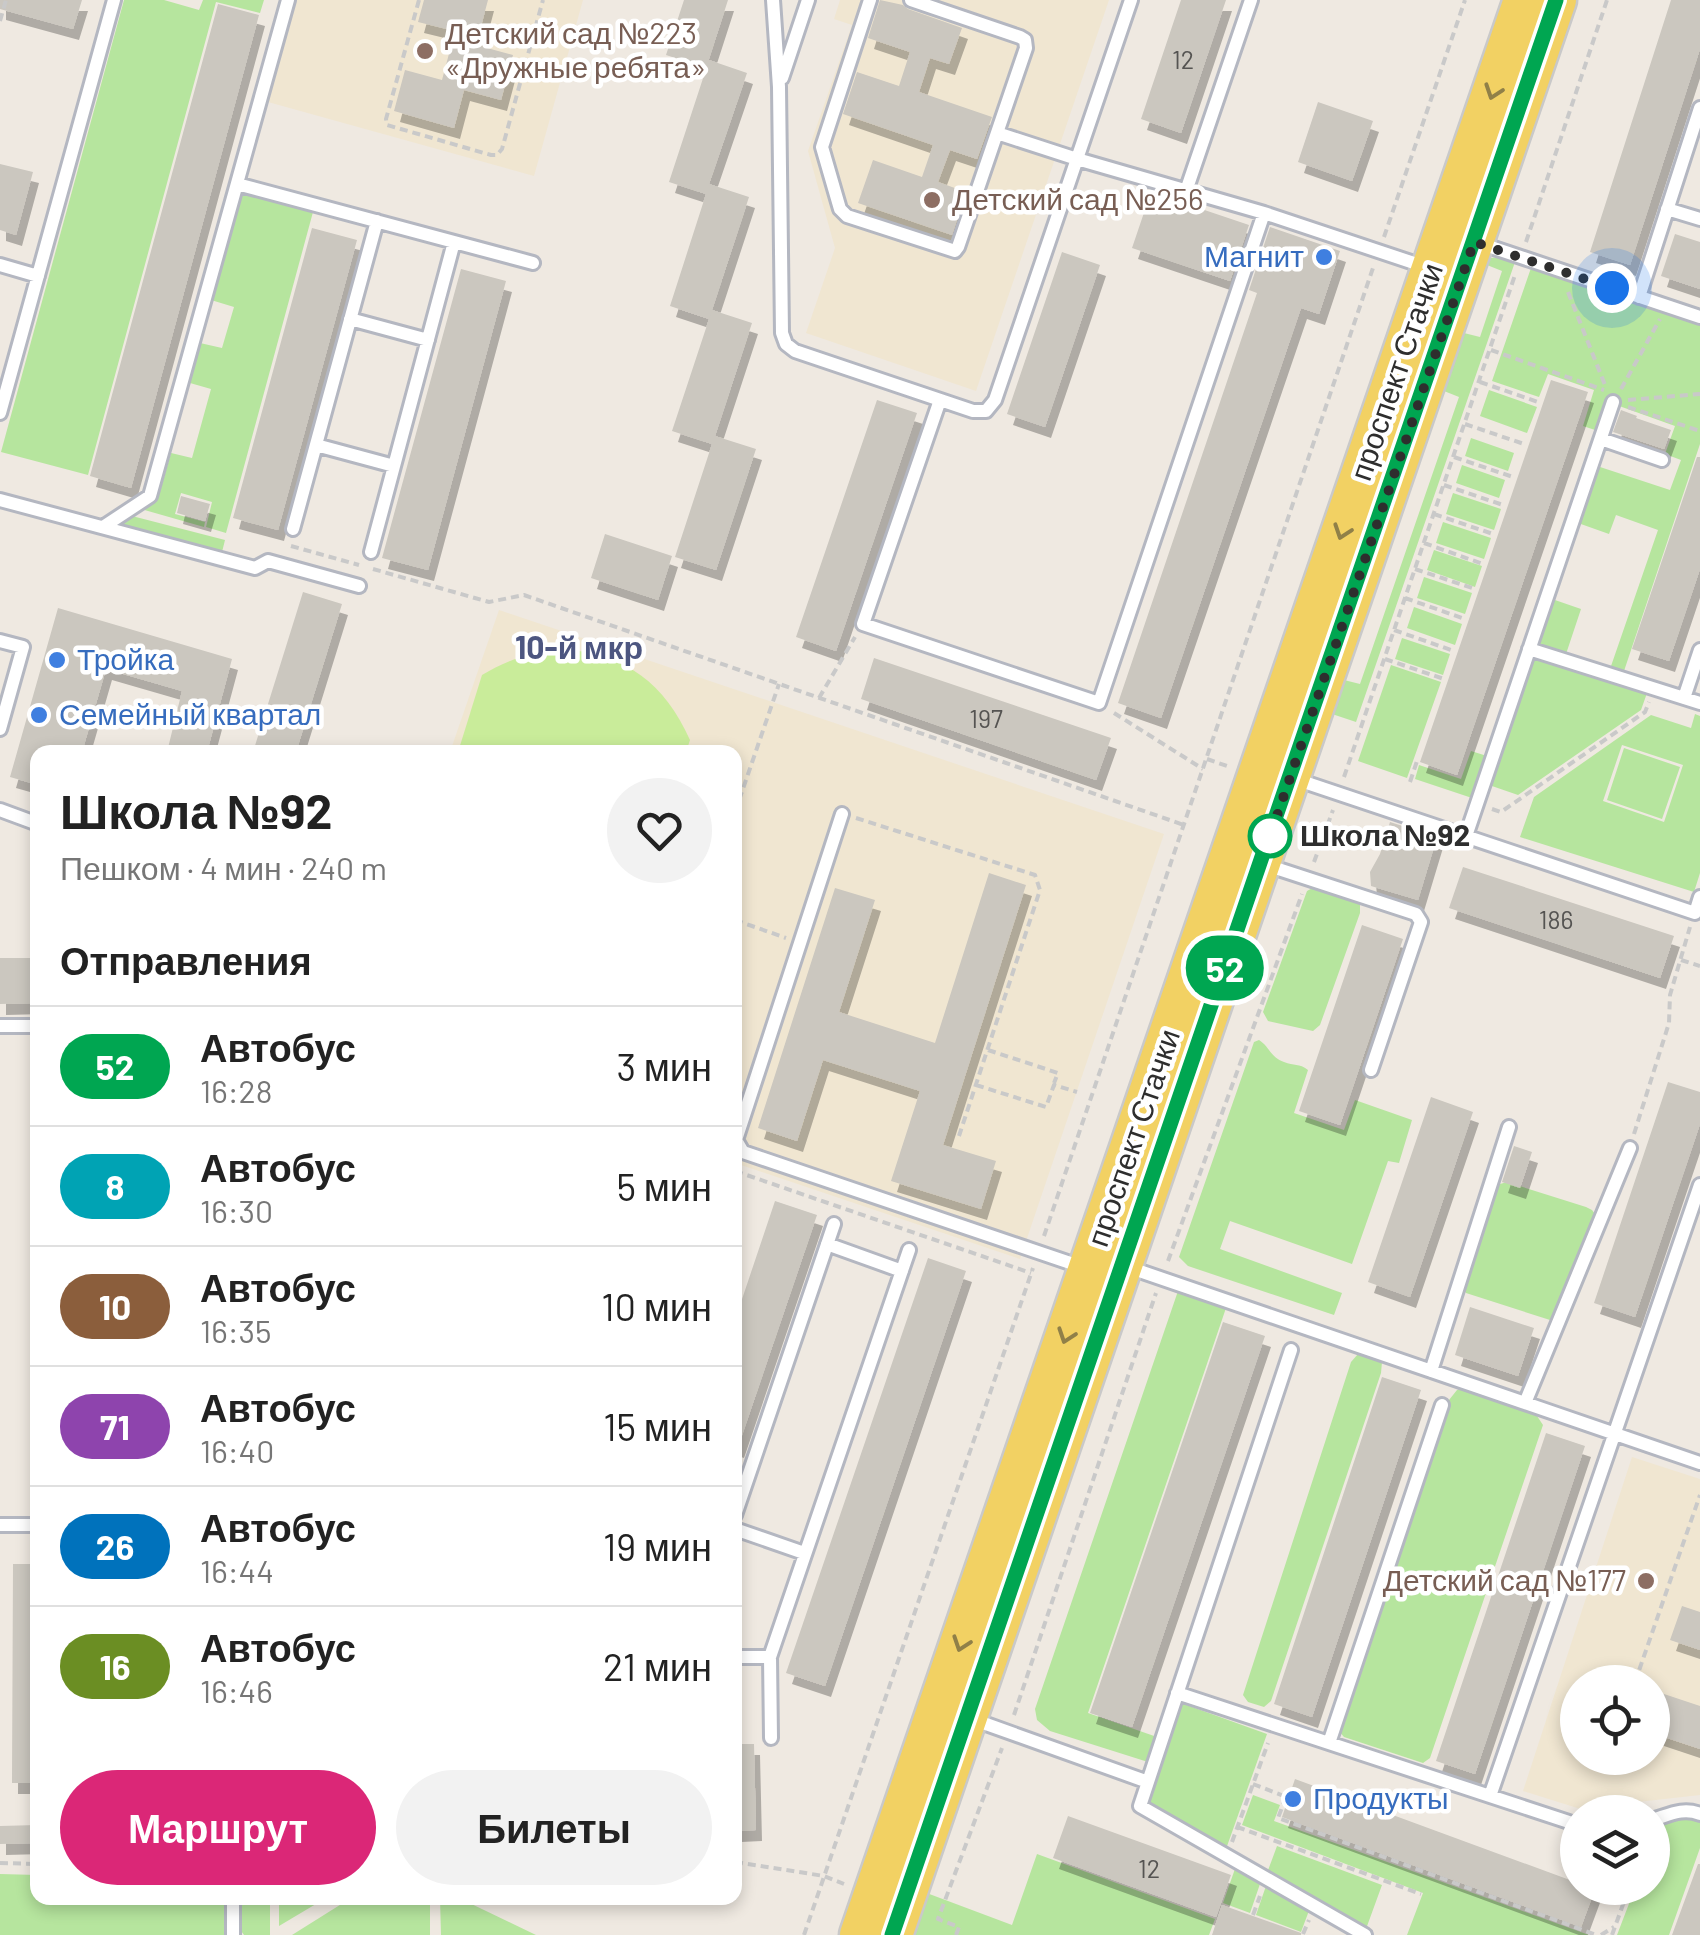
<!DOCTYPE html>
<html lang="ru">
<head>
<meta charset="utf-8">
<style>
  body { margin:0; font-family:Barlow,sans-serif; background:#f2f2f2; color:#222; height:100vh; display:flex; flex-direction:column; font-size:38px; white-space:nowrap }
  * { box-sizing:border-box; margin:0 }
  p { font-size:32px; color:#767676 }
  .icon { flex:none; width:55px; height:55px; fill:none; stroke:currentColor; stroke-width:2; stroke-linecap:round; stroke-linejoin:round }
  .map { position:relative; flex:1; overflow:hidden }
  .details { position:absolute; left:30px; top:745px; width:712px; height:1160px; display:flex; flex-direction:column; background:#fff; border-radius:20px; box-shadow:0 5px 15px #0003 }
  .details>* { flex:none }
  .badge { padding:0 20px; border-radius:32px; font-size:35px; line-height:65px }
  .fabs { position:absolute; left:1560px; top:1665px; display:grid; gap:20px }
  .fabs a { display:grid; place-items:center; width:110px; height:110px; border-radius:50%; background:#fff; box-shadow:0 5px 15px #0003; font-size:50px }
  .you { position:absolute; width:50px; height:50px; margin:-25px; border:8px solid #fff; border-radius:50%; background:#1a73e8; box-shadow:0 0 0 15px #1a73e833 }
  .map>.badge { position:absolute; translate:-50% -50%; box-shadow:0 0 0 5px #fff }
  h2 { padding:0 30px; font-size:38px; line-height:90px }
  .round { display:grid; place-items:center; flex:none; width:105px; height:105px; border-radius:52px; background:#f2f2f2 }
  .head { display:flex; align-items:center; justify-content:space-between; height:170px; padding:0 30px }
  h1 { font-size:48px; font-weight:700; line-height:75px }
  .action { display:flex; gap:20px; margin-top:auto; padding:20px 30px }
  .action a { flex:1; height:115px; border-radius:60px; background:#db2777; color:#fff; font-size:40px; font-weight:700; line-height:115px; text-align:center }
  .action a+a { background:#f2f2f2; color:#222 }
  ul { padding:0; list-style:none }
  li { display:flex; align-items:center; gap:30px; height:120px; padding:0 30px; border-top:2px solid #e0e0e0 }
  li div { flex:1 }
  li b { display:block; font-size:38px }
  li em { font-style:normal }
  li .badge { min-width:110px; font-weight:700; text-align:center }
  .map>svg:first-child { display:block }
  .education { fill:#f0e6d1; fill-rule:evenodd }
  .green { fill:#b6e59e; fill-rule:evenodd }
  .pitch { fill:#c9ec9a }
  .building { fill:#cbc7bf; filter:url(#shadow) }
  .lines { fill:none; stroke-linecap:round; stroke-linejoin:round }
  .lane-casing { stroke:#b4b7c1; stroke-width:18 }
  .primary-casing { stroke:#c9c9c9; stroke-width:45 }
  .path { stroke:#c9c9c9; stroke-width:4; stroke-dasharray:8 5; stroke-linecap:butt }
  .lane { stroke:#fff; stroke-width:12 }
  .primary { stroke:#f2d163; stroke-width:40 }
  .oneway { stroke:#908048 }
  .line-casing { stroke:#fff; stroke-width:22 }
  .line { stroke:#00a651; stroke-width:15 }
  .walk { stroke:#2e2e2e; stroke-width:10; stroke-dasharray:0 18 }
  .education-dot { fill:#8d6e63; stroke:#fff; stroke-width:4 }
  .shop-dot { fill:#3f7fe0; stroke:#fff; stroke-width:4 }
  .stop-dot { fill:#fff; stroke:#00a651; stroke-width:5 }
  .labels { text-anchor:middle; stroke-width:9; stroke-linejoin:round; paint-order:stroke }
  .number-label { font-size:25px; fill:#555452 }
  .education-label { font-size:30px; fill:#785e54; stroke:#fff; text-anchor:start }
  .shop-label { font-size:30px; fill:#366cbe; stroke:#fff; text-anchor:start }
  .street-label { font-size:30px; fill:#2e2e2e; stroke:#fff }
  .stop-label { font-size:30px; font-weight:bold; fill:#2e2e2e; stroke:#fff; text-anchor:start }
  .neighbourhood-label { font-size:32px; font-weight:bold; fill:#4d5680; stroke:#fff }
</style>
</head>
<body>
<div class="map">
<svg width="1700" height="1935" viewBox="0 0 1700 1935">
  <defs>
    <filter id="shadow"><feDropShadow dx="6" dy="11" stdDeviation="0" flood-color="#0004"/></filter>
  </defs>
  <rect width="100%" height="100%" fill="#efe9e1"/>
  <!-- education -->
  <path class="education" d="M296,0H583L534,176L268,102Z
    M840,0H1109L976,391L806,333L835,248L808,151L852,25L834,19Z
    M499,610L1164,834L1020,1259L735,1163V752H450Z
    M1632,1457L1700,1479V1795L1620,1804L1616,1812H1590L1523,1791ZM1578,1682H1652V1758H1578Z"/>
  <!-- green -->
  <path class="green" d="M124,0H164L199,10L203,0H264L260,13L216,2L88,475L1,452Z
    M241,192L313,212L226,533L206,527L212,502L181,493L175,514L205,522L204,527L141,509L158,498L171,453L192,458L211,389L190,383L200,343L222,348L234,307L211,300Z
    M1501,257L1515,262L1356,722L1332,714L1344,680L1360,684L1459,397L1444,391L1464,333L1480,337L1502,271L1487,265L1490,258Z
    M1531,268L1700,324V444L1623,674L1610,669L1658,530L1616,515L1609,534L1578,523L1597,466L1670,490L1681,460L1665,454L1675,426L1608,402L1598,431L1583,426L1594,390L1548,374L1539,397L1492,381Z
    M1489,390L1537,407L1527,433L1480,416Z
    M1471,438L1514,453L1508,471L1465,456Z
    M1462,465L1505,480L1499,498L1456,483Z
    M1453,493L1501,509L1494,530L1446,514Z
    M132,516L225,540L222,552L118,525Z
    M1443,522L1491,538L1484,559L1436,543Z
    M1434,550L1482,566L1475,587L1427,570Z
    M1424,577L1472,593L1465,614L1417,598Z
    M1552,599L1581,609L1566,654L1537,644Z
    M1414,607L1462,624L1455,645L1407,628Z
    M1402,638L1450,654L1443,675L1395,659Z
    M1532,657L1647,693L1641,710L1518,795L1489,785Z
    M1391,665L1441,682L1407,778L1358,761Z
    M1695,714L1700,716V873L1694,892L1520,837L1534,797L1651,715L1691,728ZM1622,745L1683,765L1664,822L1603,801Z
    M1624,748L1680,767L1662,819L1607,800Z
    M1471,751L1487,756L1472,798L1415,779L1419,765L1461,779Z
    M1316,886L1354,899L1360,905V913L1320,1025L1313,1031L1268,1021L1263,1012L1307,891Z
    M1259,1040C1269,1046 1271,1058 1284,1062C1294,1066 1299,1063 1308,1070L1294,1113L1344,1130L1355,1100L1412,1120L1399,1163L1388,1161L1352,1264L1230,1221L1220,1249L1342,1293L1334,1315L1188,1266L1179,1257L1254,1042Z
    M1507,1182L1586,1207L1592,1210L1595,1214L1555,1317L1550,1320L1466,1293L1463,1289L1496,1189L1500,1184Z
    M1178,1291L1226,1308L1088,1713L1157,1737L1148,1762L1050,1731L1037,1720L1035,1709Z
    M1358,1354L1379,1359L1382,1362L1381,1373L1271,1701L1264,1707L1248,1702L1243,1695L1351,1362Z
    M1462,1388L1537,1416L1543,1425L1430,1758L1423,1763L1344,1737L1338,1730L1449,1400L1457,1390Z
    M1181,1703L1267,1734L1226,1849L1149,1805Z
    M1253,1795L1280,1805L1274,1821L1589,1935H1407L1423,1893L1242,1825Z
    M1689,1816L1700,1821V1848L1669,1935H1617L1635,1888H1652L1653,1838L1657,1825Z
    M1277,1846L1382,1885L1366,1929L1267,1873Z
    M1037,1854L1215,1919L1209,1935H909L924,1892L1012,1925Z
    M1236,1866L1261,1881L1250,1913L1223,1903Z
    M0,1874L37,1875L38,1898H231L229,1935H0Z
    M1267,1883L1310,1908L1301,1932L1256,1915Z
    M239,1898H270V1935H244L239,1928Z
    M279,1898H326L279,1926Z
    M351,1898H430V1935H292Z
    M440,1898H459L536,1935H441Z"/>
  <!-- pitch -->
  <path class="pitch" d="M565,649C628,656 664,683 690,740L686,752H458L482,675C509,659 534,651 565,649Z"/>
  <!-- building -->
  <path class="building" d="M0,0H82L73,29L0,9Z
    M424,0H488L476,45L513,55L501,100L464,90L454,128L394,111L405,70L442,80L455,31L418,22Z
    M684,0H728L706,68L666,55Z
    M880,0L903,5L908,9L962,28L949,64L930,58L919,92L992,117L977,159L950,150L938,182L966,192L952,235L858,203L873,160L922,177L933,145L843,114L857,72L899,86L910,52L868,38Z
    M1181,0H1226L1181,133L1141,119Z
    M1671,0H1700V49L1630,265L1590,252Z
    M218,4L259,15L131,488L90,476Z
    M709,60L747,73L709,184L749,197L709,319L670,306L706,194L669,182Z
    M1318,102L1373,121L1352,181L1298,162Z
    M0,164L33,172L16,235L0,230Z
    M1151,192L1249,225L1230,281L1132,248Z
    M1270,227L1340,251L1319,314L1301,308L1161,718L1118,703L1257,293L1249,290Z
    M312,228L357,240L278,530L233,518Z
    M1675,234L1700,242V289L1661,276Z
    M1062,252L1100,265L1045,427L1007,414Z
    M461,269L506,281L428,570L382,558Z
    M712,310L752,323L715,436L756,449L716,570L675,557L712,444L672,431Z
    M1551,380L1588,392L1457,775L1420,762Z
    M877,400L917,413L836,651L796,637Z
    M1621,410L1637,416L1636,418L1671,430L1664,449L1613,432Z
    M1697,457H1700V569L1669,661L1632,649Z
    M181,496L210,504L205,521L177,513Z
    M605,534L672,556L658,600L591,578Z
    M303,592L342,604L296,752H253Z
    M58,608L232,659L207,752H167L182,691L106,669L82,752H38V785L10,777Z
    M874,658L1111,738L1096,780L861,699Z
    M1390,822L1437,837L1418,900L1371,886L1370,872L1380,854Z
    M1463,867L1674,936L1660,978L1449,908Z
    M989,873L1026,885L943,1145L996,1161L981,1209L891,1181L920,1091L823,1060L797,1141L758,1128L835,888L875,900L839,1012L935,1043Z
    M1362,925L1403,939L1340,1125L1299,1111Z
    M0,958H38V1003L0,1004Z
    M1668,1082L1700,1092V1124L1635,1317L1594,1303Z
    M1431,1097L1473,1112L1410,1297L1368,1282Z
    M1514,1146L1532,1152L1520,1188L1502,1182Z
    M775,1201L817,1215L738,1447L735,1446V1320Z
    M928,1258L966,1271L825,1686L786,1673Z
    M1470,1307L1534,1328L1518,1376L1455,1355Z
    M1223,1322L1265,1336L1132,1727L1090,1713Z
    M1382,1377L1421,1390L1312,1717L1274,1704Z
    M1546,1433L1585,1446L1475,1774L1436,1761Z
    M13,1564H38V1783H12Z
    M1682,1606L1700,1612V1650L1670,1640Z
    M1652,1690L1700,1706V1749L1652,1733Z
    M735,1744H754L756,1830L735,1831Z
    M1295,1779L1578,1883V1888L1595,1889L1581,1927L1282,1817Z
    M1068,1816L1231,1875L1216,1917L1053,1858Z
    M37,1825V1843L0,1844V1826Z
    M1698,1864H1700V1935H1672Z
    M1222,1905L1301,1933V1935H1212Z"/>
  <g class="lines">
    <!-- lane casing -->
    <g class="lane-casing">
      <path id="lane" d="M773,0L779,87L782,333L786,344L795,351L973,411H986L995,400L1131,0
        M870,0L822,147L840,209L847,216L955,251L958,247L1026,48L1025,40L1020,37L911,0
        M782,78L808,0
        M997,133L1077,159L1264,213L1426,267
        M237,184L533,263
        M1186,191L1251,0
        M1667,209L1700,219
        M1476,242L1700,317
        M0,265L38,276
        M1639,297L1700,108
        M350,319L428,340
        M940,400L863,624L1099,703L1264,213
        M0,413L114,0
        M1601,439L1662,460
        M316,445L394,466
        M0,500L255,568L268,561L359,586
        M103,527L150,496L288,0
        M293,529L377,221
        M371,552L454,242
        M0,641L23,647L0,729
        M1529,649L1700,703
        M1684,698L1700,650
        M1292,778L1695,913L1700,897
        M0,810L38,824
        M842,814L736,1140L743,1152L1082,1267
        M1466,836L1613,402
        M1263,864L1416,914L1421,922L1371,1070
        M0,1026H38
        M827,1244L902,1271
        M1125,1266L1700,1463
        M1291,1350L1140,1806L1365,1935
        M1431,1371L1509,1127
        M1525,1403L1630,1148
        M735,1515L834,1224
        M0,1525H38
        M735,1529L804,1553
        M735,1657H770
        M1177,1693L1578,1825
        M972,1719L1148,1782
        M771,1738L770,1657L909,1250
        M1329,1743L1442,1405
        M1490,1796L1700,1185
        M1652,1820C1669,1815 1683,1807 1700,1814
        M233,1898V1935"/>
    </g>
    <!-- primary casing -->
    <g class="primary-casing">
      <path id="primary" d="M860,1935L1524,0
        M892,1935L1556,0"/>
    </g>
    <!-- path -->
    <path class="path" d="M419,0L386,119L387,125L491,155H497L502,149L543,0
      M0,21L6,0
      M1384,237L1465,0
      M1526,242L1607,0
      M1568,292L1605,385
      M1491,350L1604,390
      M1480,382L1538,402
      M1621,389L1660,319
      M1628,400L1700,394
      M1628,407L1700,431
      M1465,424L1524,444
      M1454,457L1513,477
      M1444,485L1503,505
      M1434,514L1493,534
      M1424,543L1483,564
      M291,546L359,565
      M373,569L489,602L524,595L1184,825
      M1415,569L1475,589
      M1405,598L1465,619
      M1394,630L1454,651
      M1385,659L1444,679
      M819,698L855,637
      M1114,713L1203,769
      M1207,759L1227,766
      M1344,777L1515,275
      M1410,782L1418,758
      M1492,809L1501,812L1645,712L1649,702
      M735,812L779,684
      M856,818L1035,875L1040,890L959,1136
      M1314,862L1333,810
      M735,920L786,938
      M1681,960L1700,966
      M988,1050L1058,1073L1054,1083
      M976,1085L1046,1107L1054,1085L1077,1092
      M1634,1134L1669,1023L1670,995L1690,927
      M735,1171L1031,1273
      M1044,1236L1374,265
      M1168,1261L1302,894
      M1635,1682L1700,1495
      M1014,1715L1156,1293
      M1253,1784L1289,1798
      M1286,1797L1278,1818L1596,1935
      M1237,1827L1421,1894
      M1232,1842L1268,1743
      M735,1862L824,1876L844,1884
      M0,1863L38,1864
      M1253,1915L1260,1896
      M1303,1934L1309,1920
      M804,1935L1033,1268
      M956,1935L959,1927L938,1919L1002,1748
      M1601,1935L1614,1927
      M1612,1935L1629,1888"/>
    <!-- lane -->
    <use href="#lane" class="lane"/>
    <!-- primary -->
    <use href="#primary" class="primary"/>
  </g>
  <!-- one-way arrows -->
  <defs><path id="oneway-chevron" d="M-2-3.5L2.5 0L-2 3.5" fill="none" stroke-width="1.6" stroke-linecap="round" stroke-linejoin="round" transform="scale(2.5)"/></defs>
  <g class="oneway">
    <use href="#oneway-chevron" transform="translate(1493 92) rotate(109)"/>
    <use href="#oneway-chevron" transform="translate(1342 532) rotate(109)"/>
    <use href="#oneway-chevron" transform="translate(1066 1336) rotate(109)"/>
    <use href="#oneway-chevron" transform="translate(961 1644) rotate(109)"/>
  </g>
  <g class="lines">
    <!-- line casing -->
    <g class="line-casing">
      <path id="line" d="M892,1935L1556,0"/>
    </g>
    <!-- line -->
    <use href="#line" class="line"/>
    <!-- walk -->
    <path class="walk" d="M1270,836L1268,842L1474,242L1612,288"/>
  </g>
  <!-- markers -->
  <g class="education-dot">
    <circle cx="425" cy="51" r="10"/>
    <circle cx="932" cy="200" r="10"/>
    <circle cx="1646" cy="1581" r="10"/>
  </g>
  <g class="shop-dot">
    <circle cx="1324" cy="257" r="10"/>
    <circle cx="57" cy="660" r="10"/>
    <circle cx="39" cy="715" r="10"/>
    <circle cx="1293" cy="1799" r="10"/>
  </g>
  <circle class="stop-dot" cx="1270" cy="836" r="20"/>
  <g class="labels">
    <!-- number labels -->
    <g class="number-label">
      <text x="1183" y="69">12</text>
      <text x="986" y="728">197</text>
      <text x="1556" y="929">186</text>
      <text x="1149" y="1878">12</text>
    </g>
    <!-- education labels -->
    <g class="education-label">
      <text x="445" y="44">Детский сад №223<tspan x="445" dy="34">«Дружные ребята»</tspan></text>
      <text x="952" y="210">Детский сад №256</text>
      <text x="1626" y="1591" text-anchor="end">Детский сад №177</text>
    </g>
    <!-- shop labels -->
    <g class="shop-label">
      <text x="1304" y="267" text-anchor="end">Магнит</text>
      <text x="77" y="670">Тройка</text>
      <text x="59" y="725">Семейный квартал</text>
      <text x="1313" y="1809">Продукты</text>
    </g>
    <!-- street labels -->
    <g class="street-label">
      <text transform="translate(1397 372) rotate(-71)" y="10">проспект Стачки</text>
      <text transform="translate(1134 1138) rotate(-71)" y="10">проспект Стачки</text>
    </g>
    <!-- stop labels -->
    <g class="stop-label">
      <text x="1300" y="846">Школа №92</text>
    </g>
    <!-- neighbourhood labels -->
    <g class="neighbourhood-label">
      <text x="579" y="659">10-й мкр</text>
    </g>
  </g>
</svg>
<div class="fabs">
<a><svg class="icon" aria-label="locate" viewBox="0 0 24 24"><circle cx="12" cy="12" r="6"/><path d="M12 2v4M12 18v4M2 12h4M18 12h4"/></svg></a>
<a><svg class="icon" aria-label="layers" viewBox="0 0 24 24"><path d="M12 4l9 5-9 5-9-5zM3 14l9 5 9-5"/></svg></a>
</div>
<div class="you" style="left:1612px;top:288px"></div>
<b class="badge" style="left:1225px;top:968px;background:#00a651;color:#fff">52</b>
<section class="details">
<div class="head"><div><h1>Школа №92</h1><p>Пешком · 4 мин · 240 m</p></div><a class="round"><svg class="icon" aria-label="heart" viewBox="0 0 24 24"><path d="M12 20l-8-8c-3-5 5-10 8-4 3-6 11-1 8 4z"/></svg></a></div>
<h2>Отправления</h2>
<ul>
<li><span class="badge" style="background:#00a651;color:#fff">52</span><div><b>Автобус</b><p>16:28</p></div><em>3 мин</em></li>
<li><span class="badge" style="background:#00a3b4;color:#fff">8</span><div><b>Автобус</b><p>16:30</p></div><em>5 мин</em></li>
<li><span class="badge" style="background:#8b5e3c;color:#fff">10</span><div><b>Автобус</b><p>16:35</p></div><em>10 мин</em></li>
<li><span class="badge" style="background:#8e44ad;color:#fff">71</span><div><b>Автобус</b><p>16:40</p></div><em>15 мин</em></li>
<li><span class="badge" style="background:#0072bc;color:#fff">26</span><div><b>Автобус</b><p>16:44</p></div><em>19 мин</em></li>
<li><span class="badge" style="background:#6b8e23;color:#fff">16</span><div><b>Автобус</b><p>16:46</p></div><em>21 мин</em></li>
</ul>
<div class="action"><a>Маршрут</a><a>Билеты</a></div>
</section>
</div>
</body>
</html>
